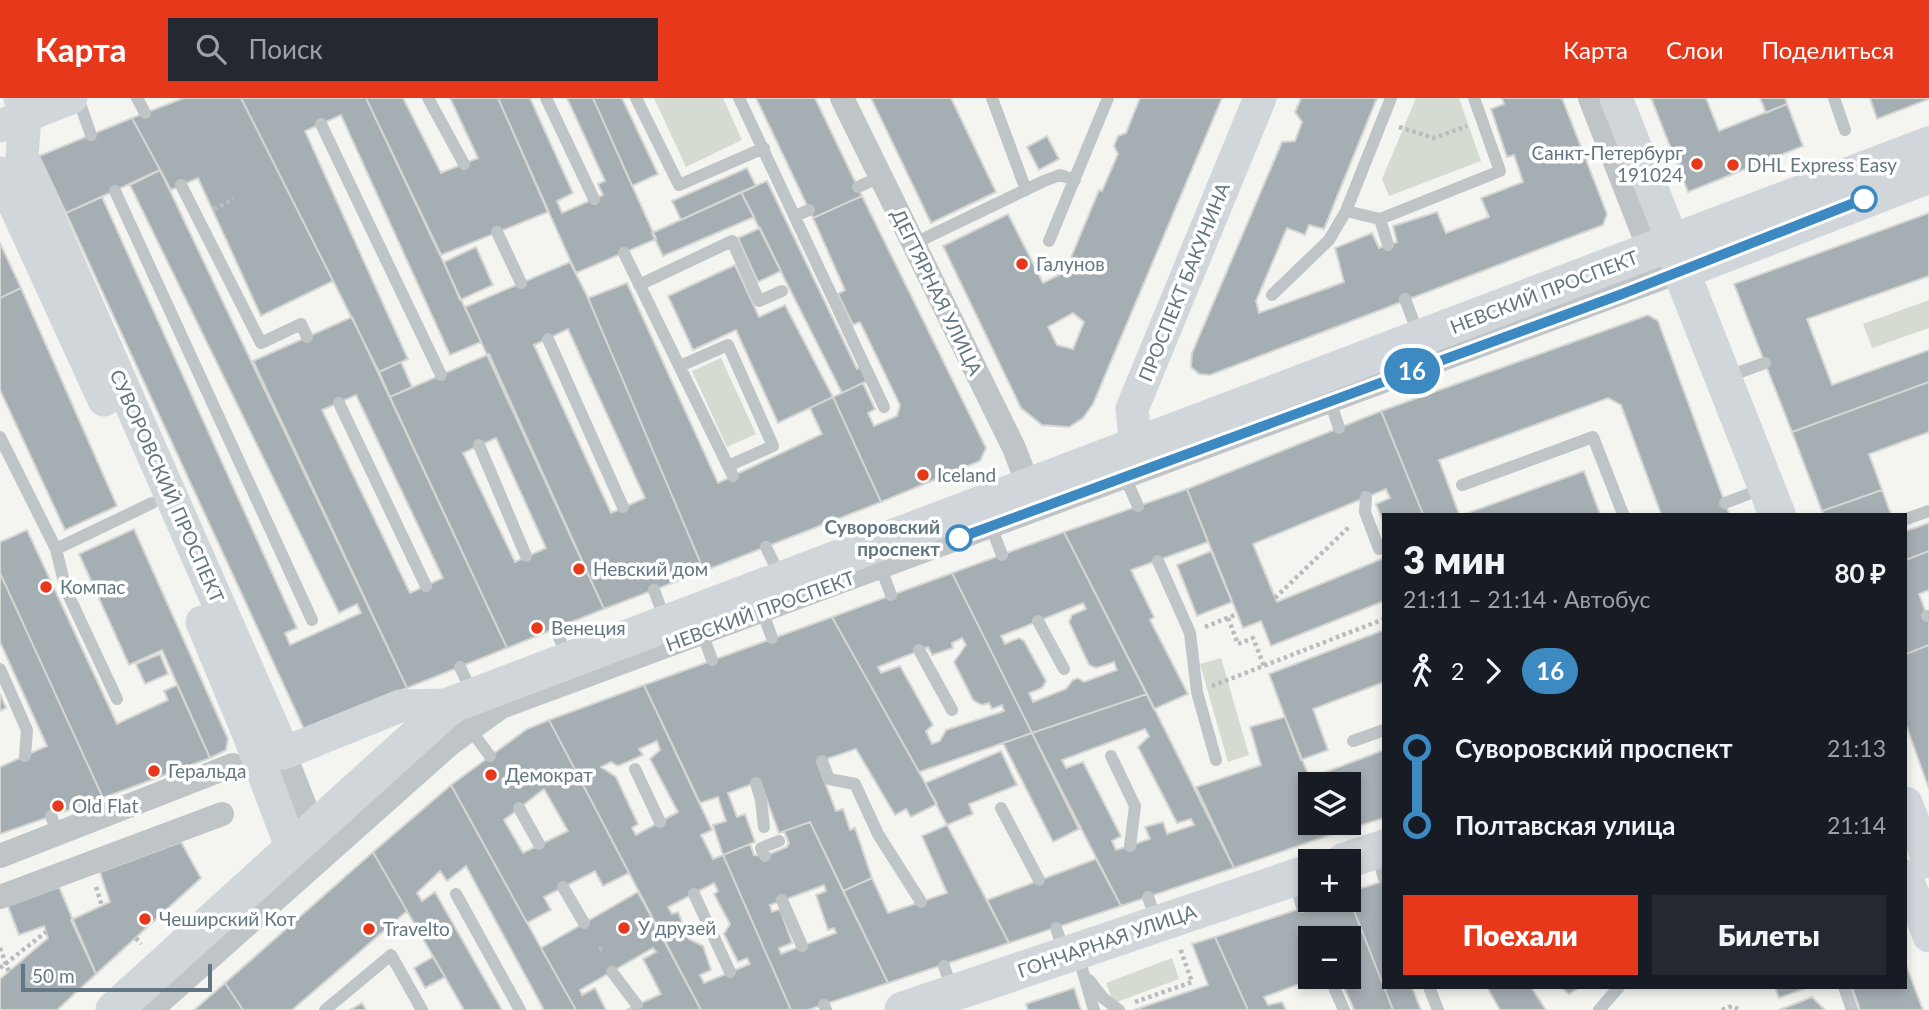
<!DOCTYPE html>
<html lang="ru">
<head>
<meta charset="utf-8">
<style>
  body { margin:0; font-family:Lato,sans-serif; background:#242831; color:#f1f3f6; height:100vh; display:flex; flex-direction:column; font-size:26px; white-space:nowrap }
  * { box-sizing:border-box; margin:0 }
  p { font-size:23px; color:#9ea1a6 }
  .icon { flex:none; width:38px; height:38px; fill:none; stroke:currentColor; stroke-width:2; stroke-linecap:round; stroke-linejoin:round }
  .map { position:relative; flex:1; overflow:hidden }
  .side { position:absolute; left:1382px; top:415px; width:525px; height:476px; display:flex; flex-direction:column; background:#171b24; border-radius:0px; box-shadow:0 4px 10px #0003 }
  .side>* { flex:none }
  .badge { padding:0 14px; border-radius:23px; font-size:24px; line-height:46px }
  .tools { position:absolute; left:1298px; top:674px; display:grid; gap:14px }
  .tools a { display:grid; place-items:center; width:63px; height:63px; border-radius:0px; background:#171b24; box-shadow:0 4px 10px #0003; font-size:35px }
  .scale { position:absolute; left:21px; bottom:18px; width:191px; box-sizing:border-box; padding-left:7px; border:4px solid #627782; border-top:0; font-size:19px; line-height:24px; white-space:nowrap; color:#627782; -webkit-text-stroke:5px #fff; paint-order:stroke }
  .map>.badge { position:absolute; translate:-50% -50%; box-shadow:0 0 0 4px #fff }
  .legs { display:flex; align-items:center; gap:10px; height:77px; padding:0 21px; font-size:23px }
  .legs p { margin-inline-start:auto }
  .overview { display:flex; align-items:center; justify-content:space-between; height:119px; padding:0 21px }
  h1 { font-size:38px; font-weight:800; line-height:52px }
  .action { display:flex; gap:14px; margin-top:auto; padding:14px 21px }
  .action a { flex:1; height:80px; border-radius:0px; background:#e8381c; color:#fff; font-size:28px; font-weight:800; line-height:80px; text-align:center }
  .action a+a { background:#242831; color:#f1f3f6 }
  ul { padding:0 21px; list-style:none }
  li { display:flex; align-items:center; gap:24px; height:77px; font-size:26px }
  li i { display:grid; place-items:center; width:10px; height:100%; margin:0 9px; background:currentColor }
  li i::after { content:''; width:18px; height:18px; margin:-9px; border:5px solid; border-radius:50%; background:#171b24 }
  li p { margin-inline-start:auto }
  li:first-child i { background:linear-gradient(#0000 50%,currentColor 0) }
  li:last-child i { background:linear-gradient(currentColor 50%,#0000 0) }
  header { display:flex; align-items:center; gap:42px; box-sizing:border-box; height:98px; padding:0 35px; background:#e8381c; color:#fff }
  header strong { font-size:33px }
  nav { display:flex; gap:38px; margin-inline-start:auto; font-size:24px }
  .search { width:490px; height:63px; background:#242831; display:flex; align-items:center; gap:18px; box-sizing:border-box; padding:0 24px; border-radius:0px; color:#9ea1a6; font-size:26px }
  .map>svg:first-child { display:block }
  .green { fill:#d6dbd1 }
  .building { fill:#a5afb3; stroke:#d5d5d3; stroke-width:2; fill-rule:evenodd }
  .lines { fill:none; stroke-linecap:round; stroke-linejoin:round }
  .path { stroke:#b9bcbe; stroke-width:4.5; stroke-dasharray:3.5 3.5; stroke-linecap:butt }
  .lane { stroke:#bfc4c6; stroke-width:12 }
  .street { stroke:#bfc4c6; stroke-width:24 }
  .secondary { stroke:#d0d6da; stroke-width:33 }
  .primary { stroke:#d0d6da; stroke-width:37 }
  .line-1-casing { stroke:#fff; stroke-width:16 }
  .line-1 { stroke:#3d8ac2; stroke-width:10 }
  .poi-dot { fill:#e8381c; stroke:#fff; stroke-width:2.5 }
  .stop-1-dot { fill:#fff; stroke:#3d8ac2; stroke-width:3.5 }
  .labels { text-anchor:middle; stroke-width:7; stroke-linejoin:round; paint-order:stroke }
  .poi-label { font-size:19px; fill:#627782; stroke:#fff; text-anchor:start }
  .street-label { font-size:19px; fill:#627782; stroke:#fff }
  .stop-label { font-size:19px; font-weight:bold; fill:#627782; stroke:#fff; text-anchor:end }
</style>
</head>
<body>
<header>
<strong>Карта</strong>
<div class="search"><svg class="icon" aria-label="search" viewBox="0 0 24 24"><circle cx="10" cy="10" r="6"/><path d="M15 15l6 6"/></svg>Поиск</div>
<nav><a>Карта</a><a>Слои</a><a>Поделиться</a></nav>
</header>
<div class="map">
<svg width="1929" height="912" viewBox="0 0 1929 912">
  <rect width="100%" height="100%" fill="#f4f4f0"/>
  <!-- green -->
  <path class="green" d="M654,0H723L742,42L686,69Z
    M1416,0H1459L1481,63L1389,98L1382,81Z
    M1929,202V230L1872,250L1863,226Z
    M721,260L756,336L727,349L692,273Z
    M1221,560L1249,657L1228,664L1200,566Z
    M1172,860L1179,881L1114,905L1106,885Z"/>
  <!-- building -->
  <path class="building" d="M184,0H241L333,183L261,218L198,80L171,92L132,20Z
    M241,0H366L481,244L450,257L341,17L305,33L408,261L379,274Z
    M366,0H403L441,75L478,60L450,0H498L548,114L441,157Z
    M498,0H530L573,95L557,103L562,115L603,97L598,86L605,83L567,0H593L656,141L576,175Z
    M593,0H622L658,76L632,88Z
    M756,0H815L862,98L813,120Z
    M871,0H951L996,94L931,125Z
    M1140,0H1222L1093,306L1083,320L1069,329L1042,327L1021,310L943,148L1008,116L1043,185L1065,174L1099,92L1102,93L1118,56L1114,48L1118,38L1126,35ZM1073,215L1084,224L1073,251L1057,247L1048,229Z
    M1301,0H1377L1324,131L1309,127L1305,137L1287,130L1256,203L1259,215L1344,184L1335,150L1372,135L1379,150L1397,144L1393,128L1437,114L1446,135L1489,119L1481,100L1523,84L1514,57L1507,59L1491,11L1504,6L1502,0H1562L1607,116L1603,127L1210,277L1199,276L1191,269L1192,255L1282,44L1295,43L1302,24L1295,14Z
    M1651,0H1706L1719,33L1787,6L1803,48L1688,94Z
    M1760,0H1785L1787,6L1766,15Z
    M1870,0H1929V1L1877,21Z
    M132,20L160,72L66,115L39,58Z
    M1047,38L1059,61L1039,72L1027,49Z
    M747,70L756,88L681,122L672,103Z
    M160,72L407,590L304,631L66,115L102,99L297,530L285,535L290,547L361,515L357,506L339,515L130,87Z
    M767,83L857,271L860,269L867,283L842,295L741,94Z
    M741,94L754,119L663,158L652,135Z
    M862,98L986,350L980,363L881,404L833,299L863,285L875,311L868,315L874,328L897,318L900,307L860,224L853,227L838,196L845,192L813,120Z
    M1929,115V178L1807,221L1832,287L1929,252V284L1792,334L1734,186Z
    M760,130L781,173L758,184L738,140Z
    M0,145L21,190L0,200Z
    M476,149L493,187L460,202L444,164Z
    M570,164L588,200L704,473L604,511L465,209ZM568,231L645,400L611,415L534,247Z
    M735,167L759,219L785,207L833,299L778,325L736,232L693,252L668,198Z
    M627,185L718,385L822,336L810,310L833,299L881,404L704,473L588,200Z
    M21,190L117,408L65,432L0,292V200Z
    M1648,217L1658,223L1729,416H1661L1621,307L1608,300L1439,362L1459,416H1423L1381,313Z
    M352,219L507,550L407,590L253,263ZM356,297L443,480L410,495L322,312Z
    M489,256L604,511L507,550L390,299ZM496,340L546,450L515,464L463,355Z
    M401,264L412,289L390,299L379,274Z
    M1929,284V334L1869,356L1882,392L1822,413L1792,334Z
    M1381,313L1423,416H1384V427L1376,406L1390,400L1386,391L1253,446L1277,504L1384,460V503L1271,548L1261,523L1243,530L1187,391Z
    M1584,373L1600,416H1465Z
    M1187,391L1208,444L1131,472L1154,519L1150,522L1188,596L1154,611L1064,434Z
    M1882,392L1891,416H1824L1822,413Z
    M1929,425V453L1906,462V433Z
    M134,431L228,641L226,652L210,660L162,552L129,567L79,456Z
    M27,432L117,626L168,602L164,593L177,587L210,660L103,700L0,475V444Z
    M1064,434L1147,596L1032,635L952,475ZM1083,505L1086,511L1072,517L1069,524L1089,567L1096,570L1114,564L1117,572L1084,584L1078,580L1073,582L1066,591L1033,604L1029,595L1042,590L1046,583L1024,543L1019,540L1005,546L1001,538Z
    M1211,453L1232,504L1197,518L1177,467Z
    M1929,453V492L1919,496L1929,523V547L1906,556V462Z
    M0,475L103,700L0,736V669L47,648L0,544Z
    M952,475L1032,635L919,674L832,519ZM962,540L966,547L954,564L973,602L982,607L989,605L992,611L1002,607L1004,613L946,632L940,643L932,646L926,633L933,627L900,568L881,575L878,569L928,549L932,557L953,550L952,545Z
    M832,519L937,706L911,719L906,711L895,717L856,651L817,664L836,713L843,711L850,732L855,730L872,780L843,793L810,724L779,735L760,683L728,695L737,719L745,716L755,744L723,757L713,727L726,723L718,699L700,705L644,587Z
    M1384,532V584L1313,611L1328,652L1301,662L1269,576Z
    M1929,547V691L1906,627V556Z
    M160,556L168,576L145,586L136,566Z
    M644,587L712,732L701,737L713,761L723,757L791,912H701L549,622ZM657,643L660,652L650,661L678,714L636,737L632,730L638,726L616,679L601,669L611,664L618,668L643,657L639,651ZM714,785L718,793L714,796L730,826L724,836L738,864L747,860L750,866L704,885L700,877L711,872L703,848L689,841L678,814L672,816L668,809Z
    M0,596L6,610L0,613Z
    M1147,596L1234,770L1121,808L1032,635ZM1145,631L1149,638L1138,649L1177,725L1191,721L1194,727L1167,736L1163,724L1145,729L1150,741L1116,752L1112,743L1121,738L1083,664L1066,670L1062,662Z
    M1285,619L1312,686L1311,724H1326L1330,737L1234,770L1196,689L1261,667L1250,629Z
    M549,622L629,775L603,788L595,773L544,799L551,812L527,825L451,687L527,631ZM544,691L568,733L523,755L504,722Z
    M1032,635L1079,731L1053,744L1003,645Z
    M1384,652V720L1330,737L1326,724H1349V686H1312L1310,680Z
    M1001,653L1017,687L969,706L973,716L947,727L925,685Z
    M451,687L541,850L576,912H544L466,768L447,783L440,773L417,795L422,803L435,794L502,912H464L373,754Z
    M810,724L888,885L808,912H791L723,757L750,746L754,757L765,758L787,749L789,745L784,733ZM824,787L826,793L816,797L828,832L834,830L836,835L781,856L779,850L792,845L780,811L772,814L770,807Z
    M947,727L1009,845L888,885L843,793L872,780L888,815L947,795L922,738Z
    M181,744L201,780L96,876L71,822L110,804L100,774Z
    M373,754L407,813L292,912H243L225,885Z
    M1096,761L1121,808L1009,845L987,802Z
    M1384,783V889H1412L1421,912H1393L1349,800V794Z
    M59,789L96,876L57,912H0V881L48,840L44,828L19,837L8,808Z
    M638,794L701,912H626L661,896L643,861L656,854L653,850L580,892L582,897L595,890L606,912H576L541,850Z
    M1349,800L1393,912H1354L1342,885L1359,878L1354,867L1349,869V840H1311V878H1322L1264,899L1268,907L1282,904L1286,912H1248L1215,839L1326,802Z
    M1215,839L1248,912H1134L1208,887L1192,846Z
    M433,859L445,879L425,890L414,870Z
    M1906,867L1923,912H1860L1852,889H1906Z
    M225,885L243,912H194Z
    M1487,889H1531L1546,912H1500Z
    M1560,889H1580L1569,896Z
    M1775,889H1809L1779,900Z
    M1074,890L1081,912H1028L1026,906Z
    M1812,899L1825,912H1779L1792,907Z
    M362,905L366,912H350Z"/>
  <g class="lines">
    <!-- path -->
    <path class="path" d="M1399,29L1434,40L1467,28
      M214,111L234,101
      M1275,500L1350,428
      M1228,520L1238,546L1253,540L1264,568
      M1205,529L1237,516
      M1212,588L1384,521
      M96,789L102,808
      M136,840L141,846
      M0,850L9,874
      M599,852L604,849
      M0,870L46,834
      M1135,904L1192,884L1180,850
      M1722,912L1732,908L1740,912"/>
    <!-- lane -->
    <path class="lane" d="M78,0L91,37
      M137,0L145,15
      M428,0L464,66
      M546,0L594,101
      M636,0L679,87L764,50
      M739,0L884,309
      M992,0L1026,92
      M1834,0L1845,32
      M321,26L441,277
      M181,87L261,245L301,226L307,239
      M858,89L880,79
      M115,93L312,522
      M1346,113L1380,121L1500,73L1474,0
      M795,118L809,112
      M1380,121L1388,147
      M497,134L521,185
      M1049,143L1108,0
      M913,146L1044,83L1060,77L1075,82
      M624,155L733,378
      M639,187L732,143L759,203L782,193
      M1272,197L1329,142L1346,113L1391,0
      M1405,201L1419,238
      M548,241L623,409
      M680,268L728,247L773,348L728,368
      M1726,279L1765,265
      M1329,300L1339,330
      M339,305L426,488
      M0,339L56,451L66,492L117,601
      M479,347L526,458
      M1124,377L1138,408
      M1462,387L1593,339L1623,416
      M1366,399L1365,414L1379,451
      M1725,405L1764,390
      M1906,421L1929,413
      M990,426L1002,457
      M766,449L781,480
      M56,451L152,405
      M1158,463L1190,535L1197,594L1216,662
      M879,465L891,497
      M654,492L665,522
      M761,510L772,540
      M1927,518H1929
      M1038,523L1064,571
      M555,530L567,558
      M701,532L712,562
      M919,552L952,612
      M460,569L473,597
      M0,571L27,632L25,658
      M467,627L490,658
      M1353,643L1384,632
      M1111,658L1135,708L1130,748
      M822,663L829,681L855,686L878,736L921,804
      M635,671L660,724
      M756,685L761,702L764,729
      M519,710L539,746
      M1001,710L1039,782
      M51,718L58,735
      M1377,756L1384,780
      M765,758L761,750L779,743
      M1295,783L1302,809
      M563,789L584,825
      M456,796L520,912
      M694,796L730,874
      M1148,799L1156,822
      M782,802L802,848
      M1056,830L1064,853
      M1078,857L1094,912
      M944,868L952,891
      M612,874L637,907
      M1329,878L1344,912
      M1089,882L1103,900L1119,912
      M1429,889L1438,912
      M1844,889L1852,912
      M824,907L826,912
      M325,912L391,857L422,912
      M1599,912L1619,889"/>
    <!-- street -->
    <path class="street" d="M842,0L1014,350L1029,389
      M1590,0L1650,153L1662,162
      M284,655L314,731L311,744
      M0,758L233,667
      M0,799L222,716
      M151,912L450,646L501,609L1681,173"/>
    <!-- secondary -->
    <path class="secondary" d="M20,0L25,18L22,59L284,655L400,608L451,607
      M1616,0L1673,144
      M0,28L71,0
      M0,75L104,302
      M1136,348L1132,311L1260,0
      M202,524L249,637L292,751
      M1906,705L1929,764
      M1906,778L1929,838"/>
    <!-- primary -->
    <path class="primary" d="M1673,144L1681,173L1777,416
      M1681,173L1929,77
      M1344,763L1384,750
      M114,912L451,607L1929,47
      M903,912L1311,774"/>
  </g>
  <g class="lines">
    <!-- line-1 casing -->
    <g class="line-1-casing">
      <path id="line-1" d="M959,440L1622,196L1864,101"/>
    </g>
    <!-- line-1 -->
    <use href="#line-1" class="line-1"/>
  </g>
  <!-- markers -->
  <g class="poi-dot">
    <circle cx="1697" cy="66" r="7"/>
    <circle cx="1733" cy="67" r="7"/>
    <circle cx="1022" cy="166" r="7"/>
    <circle cx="923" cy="377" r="7"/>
    <circle cx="579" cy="471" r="7"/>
    <circle cx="46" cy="489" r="7"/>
    <circle cx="537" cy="530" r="7"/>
    <circle cx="154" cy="673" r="7"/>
    <circle cx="491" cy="677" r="7"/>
    <circle cx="58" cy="708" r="7"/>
    <circle cx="145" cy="821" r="7"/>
    <circle cx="624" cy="830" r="7"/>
    <circle cx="369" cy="831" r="7"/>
  </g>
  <g class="stop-1-dot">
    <circle cx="1864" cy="101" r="12"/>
    <circle cx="959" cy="440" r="12"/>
  </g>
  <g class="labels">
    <!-- poi labels -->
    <g class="poi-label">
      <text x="1683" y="62" text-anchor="end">Санкт-Петербург<tspan x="1683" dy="22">191024</tspan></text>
      <text x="1747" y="74">DHL Express Easy</text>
      <text x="1036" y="173">Галунов</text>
      <text x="937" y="384">Iceland</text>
      <text x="593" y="478">Невский дом</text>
      <text x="60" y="496">Компас</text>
      <text x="551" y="537">Венеция</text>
      <text x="168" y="680">Геральда</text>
      <text x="505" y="684">Демократ</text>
      <text x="72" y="715">Old Flat</text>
      <text x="159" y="828">Чеширский Кот</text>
      <text x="638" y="837">У друзей</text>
      <text x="383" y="838">Travelto</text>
    </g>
    <!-- street labels -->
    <g class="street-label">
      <text transform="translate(1184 184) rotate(-68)" y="7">ПРОСПЕКТ БАКУНИНА</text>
      <text transform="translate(937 194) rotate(64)" y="7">ДЕГТЯРНАЯ УЛИЦА</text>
      <text transform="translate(1544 194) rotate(-21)" y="7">НЕВСКИЙ ПРОСПЕКТ</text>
      <text transform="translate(167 388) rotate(66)" y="7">СУВОРОВСКИЙ ПРОСПЕКТ</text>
      <text transform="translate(760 513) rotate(-20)" y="7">НЕВСКИЙ ПРОСПЕКТ</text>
      <text transform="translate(1107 843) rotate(-19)" y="7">ГОНЧАРНАЯ УЛИЦА</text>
    </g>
    <!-- stop labels -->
    <g class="stop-label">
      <text x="940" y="436">Суворовский<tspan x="940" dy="22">проспект</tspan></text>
    </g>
  </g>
</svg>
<div class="tools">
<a><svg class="icon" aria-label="layers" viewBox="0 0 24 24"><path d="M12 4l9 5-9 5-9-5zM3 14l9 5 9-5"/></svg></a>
<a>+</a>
<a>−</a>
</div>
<div class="scale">50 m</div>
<b class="badge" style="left:1412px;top:273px;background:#3d8ac2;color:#fff">16</b>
<section class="side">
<div class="overview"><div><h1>3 мин</h1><p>21:11 – 21:14 · Автобус</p></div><b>80 ₽</b></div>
<div class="legs"><svg class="icon" aria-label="walk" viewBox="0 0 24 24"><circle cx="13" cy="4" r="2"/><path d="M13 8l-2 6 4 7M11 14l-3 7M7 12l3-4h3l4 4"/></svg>2<svg class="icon" aria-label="forward" viewBox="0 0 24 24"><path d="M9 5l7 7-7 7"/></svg><b class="badge" style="background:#3d8ac2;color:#fff">16</b></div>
<ul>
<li><i style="color:#3d8ac2"></i><b>Суворовский проспект</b><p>21:13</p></li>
<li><i style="color:#3d8ac2"></i><b>Полтавская улица</b><p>21:14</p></li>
</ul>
<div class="action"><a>Поехали</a><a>Билеты</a></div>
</section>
</div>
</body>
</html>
